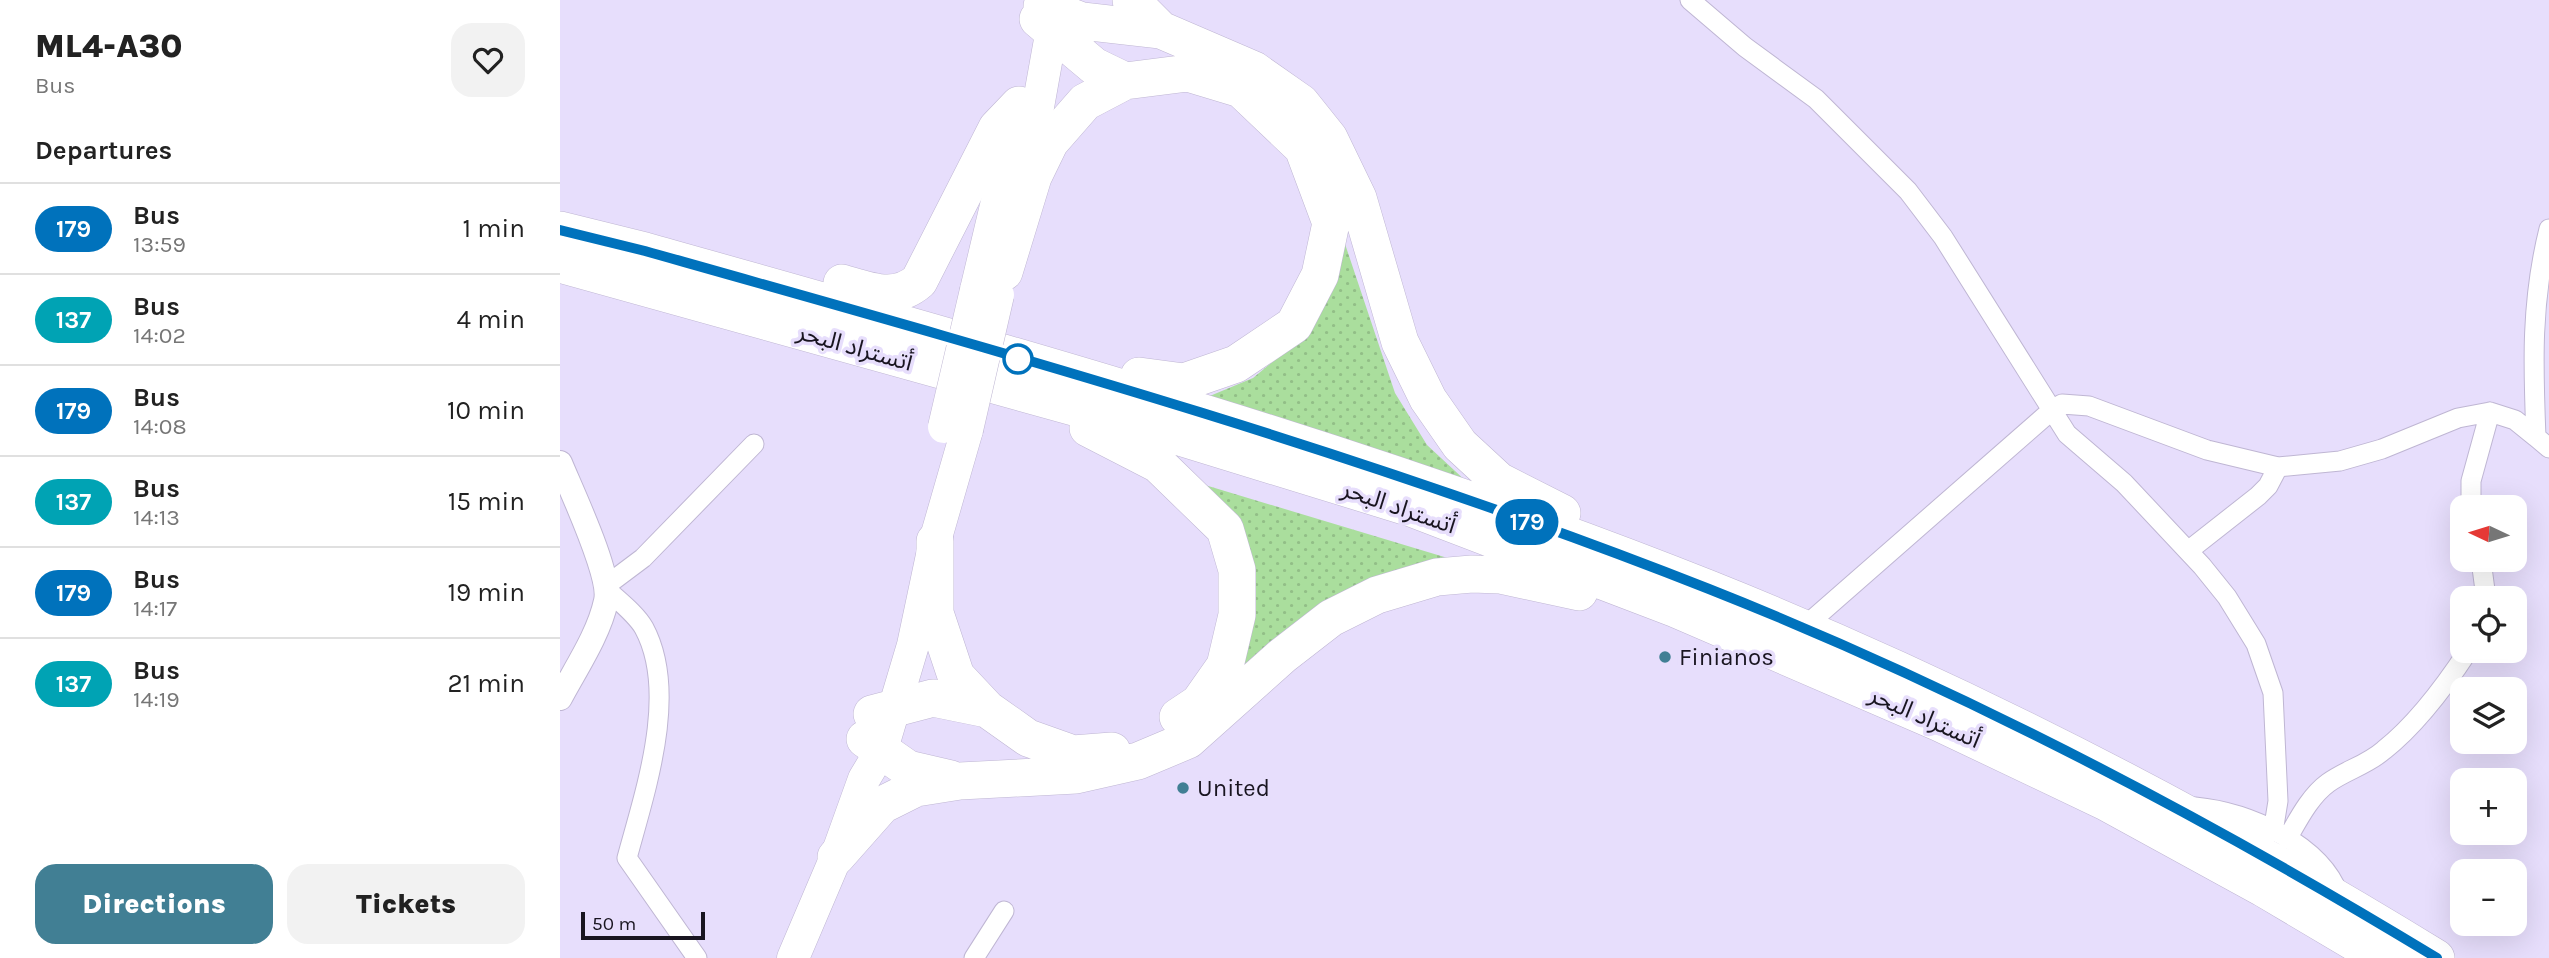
<!DOCTYPE html>
<html lang="en">
<head>
<meta charset="utf-8">
<style>
  body { margin:0; font-family:Karla,"Noto Sans Arabic",sans-serif; background:#f2f2f2; color:#222; height:100vh; display:flex; flex-direction:column; font-size:26px; white-space:nowrap }
  * { box-sizing:border-box; margin:0 }
  p { font-size:23px; color:#767676 }
  .icon { flex:none; width:38px; height:38px; fill:none; stroke:currentColor; stroke-width:2; stroke-linecap:round; stroke-linejoin:round }
  .map { position:relative; flex:1; overflow:hidden }
  .panel { display:flex; flex-direction:column; background:#fff; width:560px }
  .panel>* { flex:none }
  .badge { padding:0 14px; border-radius:23px; font-size:24px; line-height:46px }
  .needle { width:46px; rotate:274deg }
  .fabs { position:absolute; left:1890px; top:495px; display:grid; gap:14px }
  .fabs a { display:grid; place-items:center; width:77px; height:77px; border-radius:14px; background:#fff; box-shadow:0 7px 28px #0002; font-size:35px }
  .scale { position:absolute; left:21px; bottom:18px; width:124px; box-sizing:border-box; padding-left:7px; border:4px solid #191520; border-top:0; font-size:19px; line-height:24px; white-space:nowrap; color:#191520; -webkit-text-stroke:5px #e7defc; paint-order:stroke }
  .map>.badge { position:absolute; translate:-50% -50%; box-shadow:0 0 0 4px #fff }
  h2 { padding:0 35px; font-size:26px; line-height:63px }
  .round { display:grid; place-items:center; flex:none; width:74px; height:74px; border-radius:21px; background:#f2f2f2 }
  .overview { display:flex; align-items:center; justify-content:space-between; height:119px; padding:0 35px }
  h1 { font-size:33px; font-weight:800; line-height:52px }
  .cta { display:flex; gap:14px; margin-top:auto; padding:14px 35px }
  .cta a { flex:1; height:80px; border-radius:21px; background:#417f94; color:#fff; font-size:28px; font-weight:800; line-height:80px; text-align:center }
  .cta a+a { background:#f2f2f2; color:#222 }
  ul { padding:0; list-style:none }
  li { display:flex; align-items:center; gap:21px; height:91px; padding:0 35px; border-top:2px solid #e0e0e0 }
  li div { flex:1 }
  li b { display:block; font-size:26px }
  li em { font-style:normal }
  li .badge { min-width:77px; font-weight:700; text-align:center }
  main { display:flex; flex:1; min-height:0 }
  .map>svg:first-child { display:block }
  .garden { fill:url(#garden-dots) }
  .lines { fill:none; stroke-linecap:round; stroke-linejoin:round }
  .minor-casing { stroke:#bfb6d3; stroke-width:21 }
  .tertiary-casing { stroke:#bfb6d3; stroke-width:26 }
  .primary-casing { stroke:#bfb6d3; stroke-width:33 }
  .motorway-casing { stroke:#bfb6d3; stroke-width:38 }
  .minor { stroke:#fff; stroke-width:19 }
  .tertiary { stroke:#fff; stroke-width:24 }
  .primary { stroke:#fff; stroke-width:32 }
  .motorway { stroke:#fff; stroke-width:37 }
  .primary-bridge-casing { stroke:#bfb6d3; stroke-width:33; stroke-linecap:butt }
  .primary-bridge { stroke:#fff; stroke-width:32 }
  .line-casing { stroke:#fff; stroke-width:16 }
  .line { stroke:#0072bc; stroke-width:10 }
  .stop-dot { fill:#fff; stroke:#0072bc; stroke-width:3.5 }
  .poi-dot { fill:#417f94; stroke:#e7defc; stroke-width:2.5 }
  .labels { text-anchor:middle; stroke-width:7; stroke-linejoin:round; paint-order:stroke }
  .street-label { font-size:24px; fill:#191520; stroke:#e7defc }
  .poi-label { font-size:24px; fill:#191520; stroke:#e7defc; text-anchor:start }
</style>
</head>
<body>
<main>
<section class="panel">
<div class="overview"><div><h1>ML4-A30</h1><p>Bus</p></div><a class="round"><svg class="icon" aria-label="heart" viewBox="0 0 24 24"><path d="M12 20l-8-8c-3-5 5-10 8-4 3-6 11-1 8 4z"/></svg></a></div>
<h2>Departures</h2>
<ul>
<li><span class="badge" style="background:#0072bc;color:#fff">179</span><div><b>Bus</b><p>13:59</p></div><em>1 min</em></li>
<li><span class="badge" style="background:#00a3b4;color:#fff">137</span><div><b>Bus</b><p>14:02</p></div><em>4 min</em></li>
<li><span class="badge" style="background:#0072bc;color:#fff">179</span><div><b>Bus</b><p>14:08</p></div><em>10 min</em></li>
<li><span class="badge" style="background:#00a3b4;color:#fff">137</span><div><b>Bus</b><p>14:13</p></div><em>15 min</em></li>
<li><span class="badge" style="background:#0072bc;color:#fff">179</span><div><b>Bus</b><p>14:17</p></div><em>19 min</em></li>
<li><span class="badge" style="background:#00a3b4;color:#fff">137</span><div><b>Bus</b><p>14:19</p></div><em>21 min</em></li>
</ul>
<div class="cta"><a>Directions</a><a>Tickets</a></div>
</section>
<div class="map">
<svg width="1989" height="958" viewBox="0 0 1989 958">
  <defs>
    <pattern id="garden-dots" width="8" height="8" patternUnits="userSpaceOnUse" patternTransform="scale(1.75)"><rect width="8" height="8" fill="#aade9d"/><path d="M2 2h.1M6 6h.1" fill="none" stroke="#92be87" stroke-width="1.8" stroke-linecap="round"/></pattern>
  </defs>
  <rect width="100%" height="100%" fill="#e7defc"/>
  <!-- garden -->
  <path class="garden" d="M783,238L835,393L867,445L922,496L645,398L693,378L739,340Z
    M635,482L891,559L669,686C688,643 702,604 687,557C681,538 648,500 635,482Z"/>
  <g class="lines">
    <!-- minor casing -->
    <g class="minor-casing">
      <path id="minor" d="M1130,0L1185,47L1256,99L1348,191L1383,237L1507,434L1564,483L1642,566L1667,597L1696,644L1713,693L1718,801L1713,832
        M1989,229C1971,301 1973,364 1976,437L1989,448
        M1911,508V481L1930,412
        M1628,551L1698,496L1708,486L1718,467
        M1921,560L1926,598
        M47,585L83,558L194,444
        M47,590C59,601 76,614 84,628C119,693 85,791 67,858L137,958
        M1243,628L1492,410L1502,404L1529,406L1647,450L1718,467L1780,461L1822,449L1898,418L1930,412L1955,420L1976,437
        M1635,807C1687,812 1760,843 1779,895
        M1727,839C1738,820 1750,796 1768,783C1786,770 1807,765 1824,750C1857,724 1885,686 1908,651
        M414,958L444,911"/>
    </g>
    <!-- tertiary casing -->
    <g class="tertiary-casing">
      <path id="tertiary" d="M0,463C11,490 52,576 46,601C39,634 16,668 0,698"/>
    </g>
    <!-- primary casing -->
    <g class="primary-casing">
      <path id="primary" d="M466,174L495,12
        M416,290L453,134
        M233,958L276,857L304,779L322,749L353,645L375,541L407,430"/>
    </g>
    <!-- motorway casing -->
    <g class="motorway-casing">
      <path id="motorway" d="M571,0L601,30L694,70L741,103L769,138L798,198L840,342L868,399L900,445L939,481L1002,513
        M482,6L522,21L601,30
        M478,19L534,66L565,81
        M0,230L85,251C443,352 803,451 1149,589C1402,690 1645,816 1876,958
        M0,264L607,433L851,508L1116,609L1380,723L1546,802L1703,888L1821,958
        M444,272L473,177L490,142L525,102L565,81L628,73L681,89L743,148L771,223L760,275L734,325L676,364L624,382L579,376
        M282,283C310,291 335,302 359,281L437,128L459,105
        M528,428L598,464L665,529L677,570V615L665,666L639,703L618,717
        M375,541V613L396,676L427,709L468,738L513,754L552,751
        M312,714L373,698L427,709
        M305,739L348,769L391,779
        M276,857L322,805L356,788L400,781L516,775L578,761L628,740L722,656L771,618L817,595L877,577L912,574L940,575L1019,592"/>
    </g>
    <!-- minor -->
    <use href="#minor" class="minor"/>
    <!-- tertiary -->
    <use href="#tertiary" class="tertiary"/>
    <!-- primary -->
    <use href="#primary" class="primary"/>
    <!-- motorway -->
    <use href="#motorway" class="motorway"/>
    <!-- primary-bridge casing -->
    <g class="primary-bridge-casing">
      <path id="primary-bridge" d="M384,427L416,290
        M407,430L438,295"/>
    </g>
    <!-- primary-bridge -->
    <use href="#primary-bridge" class="primary-bridge"/>
  </g>
  <g class="lines">
    <!-- line casing -->
    <g class="line-casing">
      <path id="line" d="M0,230L85,251C443,352 803,452 1149,589C1402,689 1645,817 1877,958"/>
    </g>
    <!-- line -->
    <use href="#line" class="line"/>
  </g>
  <!-- markers -->
  <circle class="stop-dot" cx="458" cy="359" r="14"/>
  <g class="poi-dot">
    <circle cx="1105" cy="657" r="7"/>
    <circle cx="623" cy="788" r="7"/>
  </g>
  <g class="labels">
    <!-- street labels -->
    <g class="street-label">
      <text transform="translate(295 347) rotate(16)" y="8">أتستراد البحر</text>
      <text transform="translate(839 507) rotate(19)" y="8">أتستراد البحر</text>
      <text transform="translate(1365 717) rotate(24)" y="8">أتستراد البحر</text>
    </g>
    <!-- poi labels -->
    <g class="poi-label">
      <text x="1119" y="665">Finianos</text>
      <text x="637" y="796">United</text>
    </g>
  </g>
</svg>
<div class="fabs">
<a><svg class="needle" viewBox="-14 -14 28 28"><path d="M0-13l5 13h-10z" fill="#e53935"/><path d="M0 13l5-13h-10z" fill="#767676"/></svg></a>
<a><svg class="icon" aria-label="locate" viewBox="0 0 24 24"><circle cx="12" cy="12" r="6"/><path d="M12 2v4M12 18v4M2 12h4M18 12h4"/></svg></a>
<a><svg class="icon" aria-label="layers" viewBox="0 0 24 24"><path d="M12 4l9 5-9 5-9-5zM3 14l9 5 9-5"/></svg></a>
<a>+</a>
<a>−</a>
</div>
<div class="scale">50 m</div>
<b class="badge" style="left:967px;top:522px;background:#0072bc;color:#fff">179</b>
</div>
</main>
</body>
</html>
